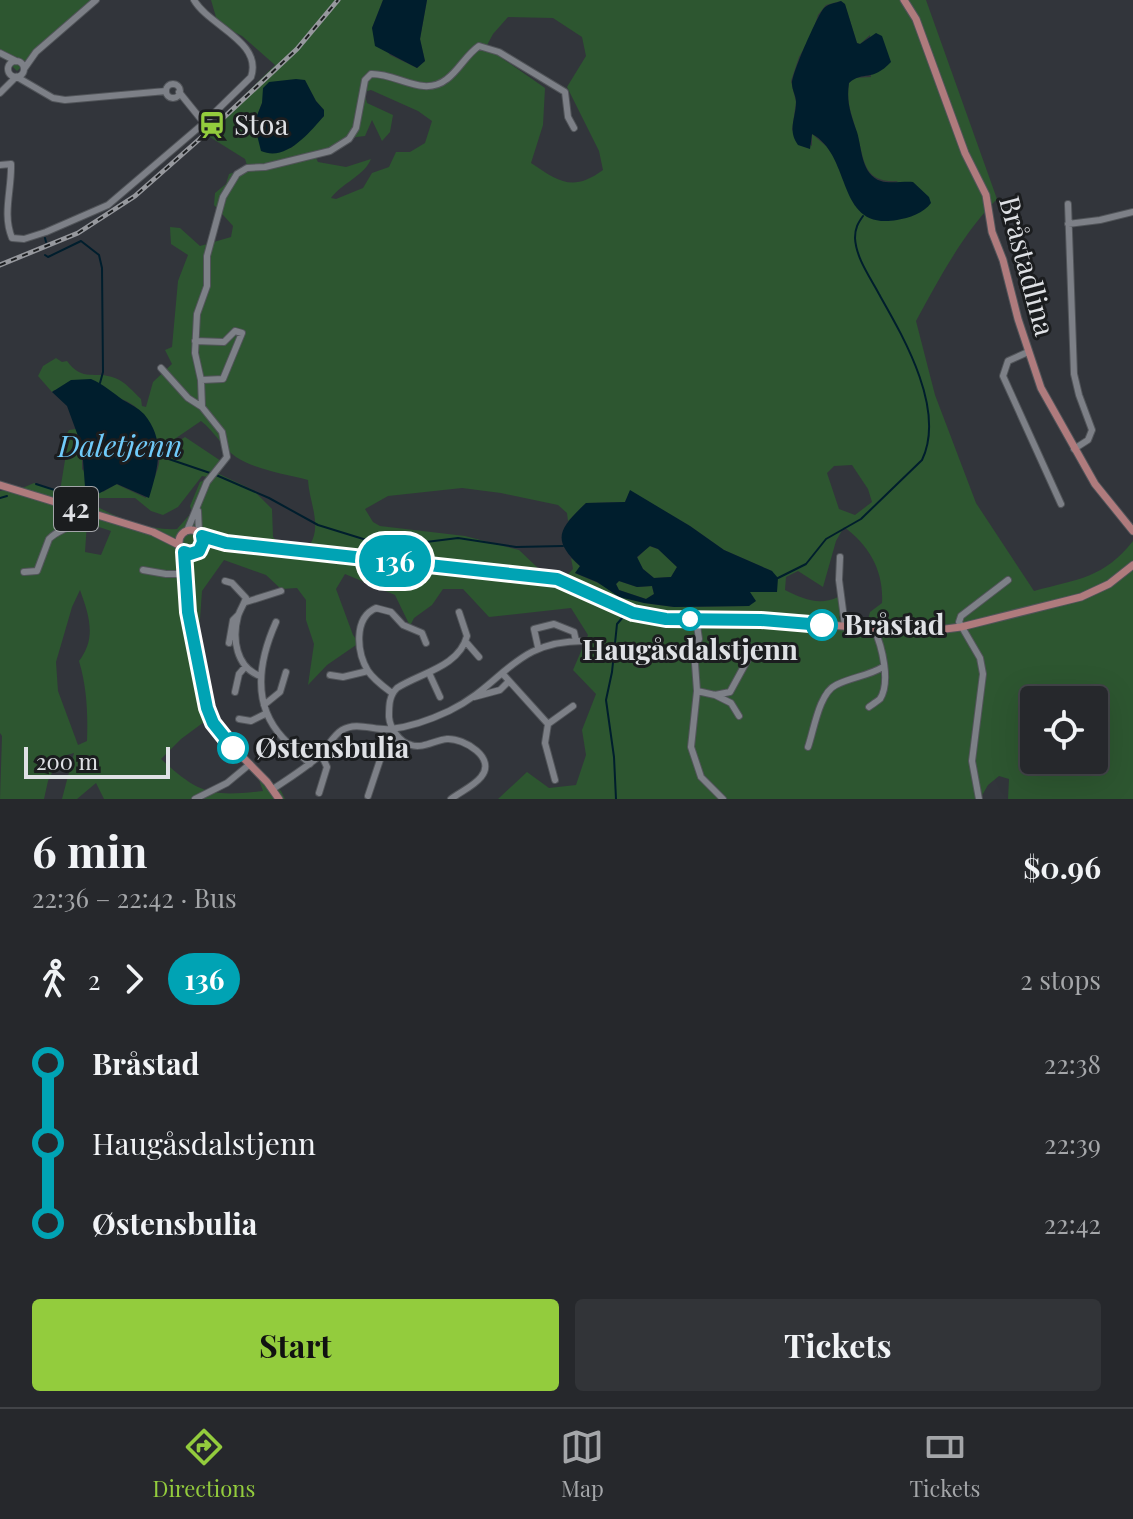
<!DOCTYPE html>
<html lang="en">
<head>
<meta charset="utf-8">
<style>
  body { margin:0; font-family:"Playfair Display",serif; background:#323438; color:#f1f3f6; height:100vh; display:flex; flex-direction:column; font-size:30px; white-space:nowrap }
  * { box-sizing:border-box; margin:0 }
  p { font-size:26px; color:#a4a6a9 }
  .icon { flex:none; width:44px; height:44px; fill:none; stroke:currentColor; stroke-width:2; stroke-linecap:round; stroke-linejoin:round }
  .map { position:relative; height:799px; overflow:hidden }
  .sheet { display:flex; flex-direction:column; background:#26282c; flex:1 }
  .sheet>* { flex:none }
  .badge { padding:0 16px; border-radius:26px; font-size:28px; line-height:52px }
  .fabs { position:absolute; left:1020px; top:686px; display:grid; gap:16px }
  .fabs a { display:grid; place-items:center; width:88px; height:88px; border-radius:8px; background:#26282c; box-shadow:0 8px 32px #0002,0 0 0 2px #424448; font-size:40px }
  .scale { position:absolute; left:24px; bottom:20px; width:146px; box-sizing:border-box; padding-left:8px; border:4px solid #dfe1e5; border-top:0; font-size:22px; line-height:28px; white-space:nowrap; color:#dfe1e5; -webkit-text-stroke:6px #1b1d1f; paint-order:stroke }
  .map>.badge { position:absolute; translate:-50% -50%; box-shadow:0 0 0 4px #fff }
  .legs { display:flex; align-items:center; gap:12px; height:88px; padding:0 32px; font-size:26px }
  .legs p { margin-inline-start:auto }
  .overview { display:flex; align-items:center; justify-content:space-between; height:136px; padding:0 32px }
  h1 { font-size:44px; font-weight:700; line-height:60px }
  .primary-button { display:flex; gap:16px; margin-top:auto; padding:16px 32px }
  .primary-button a { flex:1; height:92px; border-radius:8px; background:#93cc3d; color:#111; font-size:32px; font-weight:700; line-height:92px; text-align:center }
  .primary-button a+a { background:#323438; color:#f1f3f6 }
  ul { padding:0 32px; list-style:none }
  li { display:flex; align-items:center; gap:28px; height:80px; font-size:30px }
  li i { display:grid; place-items:center; width:12px; height:100%; margin:0 10px; background:currentColor }
  li i::after { content:''; width:20px; height:20px; margin:-10px; border:6px solid; border-radius:50%; background:#26282c }
  li p { margin-inline-start:auto }
  li:first-child i { background:linear-gradient(#0000 50%,currentColor 0) }
  li:last-child i { background:linear-gradient(currentColor 50%,#0000 0) }
  .tab-bar { display:flex; justify-content:space-around; align-items:center; height:112px; border-top:2px solid #424448; background:#26282c; font-size:22px; color:#a4a6a9 }
  .tab-bar a { display:grid; justify-items:center; gap:4px }
  .tab-bar .on { color:#93cc3d }
  .map>svg:first-child { display:block }
  .green { fill:#2d5630; fill-rule:evenodd }
  .water { fill:#001e2d; fill-rule:evenodd }
  .lines { fill:none; stroke-linecap:round; stroke-linejoin:round }
  .stream { stroke:#001e2d; stroke-width:2 }
  .minor-casing { stroke:#515459; stroke-width:8 }
  .major-casing { stroke:#515459; stroke-width:9 }
  .minor { stroke:#7d8087; stroke-width:6 }
  .major { stroke:#af7b7d; stroke-width:7 }
  .rail-casing { stroke:#96989d; stroke-width:5 }
  .rail { stroke:#1b1d1f; stroke-width:2; stroke-dasharray:6; stroke-linecap:butt }
  .line-1-casing { stroke:#fff; stroke-width:18 }
  .line-1 { stroke:#00a3b4; stroke-width:12 }
  .stop-1-dot { fill:#fff; stroke:#00a3b4; stroke-width:4 }
  .labels { text-anchor:middle; stroke-width:6; stroke-linejoin:round; paint-order:stroke }
  .shield { fill:#1b1d1f; stroke:#a4a6aa; stroke-width:2 }
  .shield-label { font-size:26px; font-weight:bold; fill:#dfe1e5 }
  .poi-label { font-size:28px; fill:#dfe1e5; stroke:#1b1d1f; text-anchor:start }
  .street-label { font-size:28px; fill:#dfe1e5; stroke:#1b1d1f }
  .stop-label { font-size:28px; font-weight:bold; fill:#dfe1e5; stroke:#1b1d1f; text-anchor:start }
  .water-label { font-size:30px; font-style:italic; fill:#70cbfa; stroke:#1b1d1f }
</style>
</head>
<body>
<div class="map">
<svg width="1133" height="799" viewBox="0 0 1133 799">
  <rect width="100%" height="100%" fill="#32353b"/>
  <!-- green -->
  <path class="green" d="M0,0H93L17,71L0,54Z
    M211,0H383L372,28L390,55L417,68L425,61L420,39L427,0H926L997,199C963,233 939,279 916,321L935,395L976,503L1034,591C1078,579 1104,578 1133,541V799H1008L1009,779L999,776L988,785L980,799H498L527,772L549,788L576,785L586,755L582,730L596,694L573,670L588,635L571,608L489,617L463,589H443L432,605L414,618L410,626L395,595L345,574L336,589L353,635L359,643L327,665L308,685L314,644L306,620V600L297,588L281,589L266,575L224,560L202,591L198,648L213,724L281,791L285,799H104L96,783L77,799H62L74,753L60,757L48,781L44,799H0L2,736L0,733V491L18,490L34,483L60,491L66,454L63,440L69,430L76,429L82,447V469L103,492L116,484L146,498C150,488 155,478 158,468C165,443 148,410 124,400C106,393 74,392 54,390L52,392L38,376L43,366L56,358L62,362L67,361C83,383 95,370 115,378C126,382 133,392 141,399L142,406L146,407L153,382L172,364L165,350L172,347L178,281L188,255L171,244L170,227L180,228L200,246L231,237L233,226L214,205L215,193L226,184L229,174L248,168L245,159L205,134L275,65L242,36L218,24ZM841,1L845,5L857,43L860,44L870,35L871,77L854,78L849,83C846,106 852,113 857,134C865,162 863,183 898,181L855,206L833,155L826,146L812,134V146L792,130L796,102L791,81L799,57L812,34L818,15L826,5ZM508,17L553,18L582,37L586,56L567,87L599,151L603,170C573,192 559,182 531,163L543,125L545,88L486,47L493,34ZM304,80L316,101L324,110V116L291,148L254,123L262,103ZM371,90L418,111L432,121L425,143L410,152H396L389,167L372,173L363,188L336,199L331,198C342,183 364,176 371,159L346,167L318,162L315,156L356,137L365,136L372,120L382,141L390,132L393,115L367,103L364,92ZM201,421C214,431 224,449 236,457C256,470 285,474 308,480C309,502 323,526 309,546L280,544L273,537L272,509L253,490L219,474L200,482L190,506L192,512L177,529C147,531 111,516 86,500L89,494L93,498H135L151,511L163,515L178,507L202,476L207,477L221,461L185,437L160,453V449ZM852,465L868,489L872,502L855,515L839,509L827,473L834,466ZM462,488L501,493L558,505L567,513L568,521L586,503L625,502L630,491L690,526L724,550L772,571L777,592H749L751,596L749,606L674,607L644,603L575,573L581,567L571,558L573,569L567,575L539,569L519,550L465,536L380,526L373,522L365,509L388,496ZM87,523L111,531L101,555L85,552ZM844,527C869,545 884,571 882,603L870,612L866,627L847,625L839,618L842,608L838,597C819,606 803,599 785,590L786,577L798,571L823,587L836,541ZM80,590C89,615 97,638 79,661C87,688 88,714 87,741L78,745L58,691L56,662L72,607ZM1034,700H1094V760H1034ZM204,722L208,724L258,777L263,791C211,797 199,794 161,759L181,739Z
    M649,546L658,549L677,567L671,577L654,578L643,569L637,558Z
    M619,581L637,587L652,586L654,594L646,599L619,590L616,584Z"/>
  <!-- water -->
  <path class="water" d="M383,0H427L420,39L425,61L417,68L375,46L372,28Z
    M841,1L845,4L857,43L860,44L876,33L882,36L891,62C871,83 864,70 849,83C846,102 851,115 857,132C862,148 861,175 881,181C889,184 904,181 913,182L929,197L931,203C924,213 909,218 897,220C835,231 853,156 812,134L810,149L798,145C787,130 796,118 796,102C796,96 792,90 792,84C791,75 818,14 824,8C828,4 835,3 841,1Z
    M296,79L305,80L316,101L324,110V116C309,133 286,162 261,151L254,123L262,103L263,88L269,82Z
    M91,379C103,384 112,392 123,400C130,404 138,408 144,414C166,440 158,469 149,498L117,484L96,495L89,493L85,487L82,447L67,406L52,392L71,380Z
    M630,490L690,526L724,550L772,571L778,578L777,592H750L756,601L749,606L674,607L644,603L619,597L597,582L575,573L580,566C550,539 560,528 586,503L625,502ZM650,546L658,549L677,567L671,577L654,578L643,569L637,557ZM619,581L637,587L652,586L654,594L646,599L619,590L616,584Z"/>
  <g class="lines">
    <!-- stream -->
    <path class="stream" d="M45,238L46,242
      M45,255L48,257L81,241L99,255L102,268L103,372L100,383
      M160,456L210,473
      M216,475L269,498L318,525L373,542L402,545L458,538L516,547L563,546
      M36,484L70,495L85,487
      M0,498L7,496
      M778,578L806,564L826,539L861,519L922,460C946,410 904,338 879,294C870,277 856,258 855,238C855,228 858,223 863,216
      M616,799L614,757L606,700L612,672L617,624L623,617"/>
    <!-- minor casing -->
    <g class="minor-casing">
      <path id="minor" d="M0,53L16,61
        M8 69a8 8 0 1 1 16 0a8 8 0 1 1-16 0Z
        M24,69L36,52L96,0
        M17,77L53,98L65,100L166,91
        M166 91a7 7 0 1 1 14 0a7 7 0 1 1-14 0Z
        M179,92L204,123
        M0,93L16,77
        M0,165L11,164C12,189 2,214 12,238L24,239L46,232L108,205L204,123L251,77C263,42 209,26 194,0
        M1068,204L1074,374L1079,395L1092,430L1088,440L1074,449
        M1068,224L1100,220L1133,212
        M195,341L224,342L235,331L242,333L223,379L201,380
        M1028,352L1008,361L1003,376L1061,504
        M161,368L188,398L202,407
        M198,511L199,533
        M187,531L207,482L227,457L222,432L202,407L201,380L195,353L197,314L207,286V256L223,197L237,174L247,168L265,167L330,151L349,139L356,128L365,80L371,74C397,73 423,98 447,79C459,70 466,55 479,46L499,52L565,92L568,117L574,128
        M840,557L839,580L845,626
        M143,570L166,574H186
        M24,572L37,571L49,539C62,526 73,532 79,510
        M225,581L232,583L246,598C244,604 240,610 238,616C232,639 236,667 260,676
        M246,602L281,591
        M696,619L699,639L694,650L697,691L691,747L701,777L723,799
        M276,622C259,660 251,704 283,738C291,747 301,755 310,764
        M466,642L479,657
        M229,643L233,620L238,615
        M538,647L534,629L554,624L574,632L576,641
        M429,673L440,697
        M502,673L548,724L545,743L555,780
        M330,675L343,677L368,671
        M697,691L715,695L730,692L748,659
        M235,692L239,674L245,667
        M392,693C384,687 374,680 368,671C357,653 353,618 376,608L391,612L403,625L422,633L426,643
        M715,695L731,703L739,716
        M474,697L500,690L509,681
        M264,705L280,692L286,672
        M869,707C870,706 879,700 880,699C891,682 882,646 874,629
        M239,719L251,721L267,713
        M548,724L573,706
        M808,747C814,730 819,693 836,685C852,677 868,676 883,667
        M273,789C288,779 304,769 318,757C327,749 332,736 342,730C357,721 375,731 391,729C409,727 432,719 449,711C505,684 513,640 586,641
        M319,793L327,767L321,754
        M368,796L382,754L400,739
        M195,799L227,783L250,764
        M451,799C460,792 474,786 481,777C497,758 464,738 447,739C435,740 423,749 411,745C399,742 390,728 389,717C389,705 389,696 397,688C420,673 459,667 467,636L459,612
        M979,799L972,761L983,674L980,658L959,622L961,616L1008,580"/>
    </g>
    <!-- major casing -->
    <g class="major-casing">
      <path id="major" d="M904,0L916,19L965,153L986,195L992,232L1003,260L1018,319L1041,388L1095,484L1133,531
        M0,485L153,532L179,545
        M179 542a12 12 0 1 1 24 0a12 12 0 1 1-24 0Z
        M202,536L226,543L557,579L633,613L666,619L761,620L922,632L961,627L1081,597L1109,584L1133,565
        M184,552L188,612L207,708L222,736L267,782L279,799"/>
    </g>
    <!-- minor -->
    <use href="#minor" class="minor"/>
    <!-- major -->
    <use href="#major" class="major"/>
    <!-- rail casing -->
    <g class="rail-casing">
      <path id="rail" d="M0,265L78,233L135,196L220,121L297,49L338,0"/>
    </g>
    <!-- rail -->
    <use href="#rail" class="rail"/>
  </g>
  <g class="lines">
    <!-- line-1 casing -->
    <g class="line-1-casing">
      <path id="line-1" d="M233,748L213,723L207,708L188,612L184,552L190,554L199,551L203,542L202,536L226,543L557,579L633,613L666,619L761,620L822,625"/>
    </g>
    <!-- line-1 -->
    <use href="#line-1" class="line-1"/>
  </g>
  <!-- icons -->
  <defs>
    <g id="station-bare" transform="scale(2.16)"><path d="M-3-6H3Q5-6 5-4V2Q5 4 3 4L4.5 6H3L1.5 4h-3L-3 6H-4.5L-3 4Q-5 4-5 2V-4Q-5-6-3-6ZM-3.5-4v3h7v-3ZM-3.5 1v1.5H-2V1ZM2 1v1.5H3.5V1Z" fill="#93cc3d" stroke="#1b1d1f" stroke-width="2.5" paint-order="stroke"/></g>
  </defs>
  <g fill-rule="evenodd">
    <use href="#station-bare" x="212" y="125"/>
  </g>
  <!-- markers -->
  <g class="stop-1-dot">
    <circle cx="690" cy="619" r="10"/>
    <circle cx="822" cy="625" r="14"/>
    <circle cx="233" cy="748" r="14"/>
  </g>
  <g class="labels">
    <!-- shield labels -->
    <rect class="shield" x="54" y="487" width="44" height="44" rx="6"/>
    <g class="shield-label">
      <text x="76" y="518">42</text>
    </g>
    <!-- poi labels -->
    <g class="poi-label">
      <text x="234" y="135">Stoa</text>
    </g>
    <!-- street labels -->
    <g class="street-label">
      <text transform="translate(1027 266) rotate(75)" y="10">Bråstadlina</text>
    </g>
    <!-- stop labels -->
    <g class="stop-label">
      <text x="844" y="635">Bråstad</text>
      <text x="690" y="660" text-anchor="middle">Haugåsdalstjenn</text>
      <text x="255" y="758">Østensbulia</text>
    </g>
    <!-- water labels -->
    <g class="water-label">
      <text x="120" y="457">Daletjenn</text>
    </g>
  </g>
</svg>
<div class="fabs">
<a><svg class="icon" aria-label="locate" viewBox="0 0 24 24"><circle cx="12" cy="12" r="6"/><path d="M12 2v4M12 18v4M2 12h4M18 12h4"/></svg></a>
</div>
<div class="scale">200 m</div>
<b class="badge" style="left:395px;top:561px;background:#00a3b4;color:#fff">136</b>
</div>
<section class="sheet">
<div class="overview"><div><h1>6 min</h1><p>22:36 – 22:42 · Bus</p></div><b>$0.96</b></div>
<div class="legs"><svg class="icon" aria-label="walk" viewBox="0 0 24 24"><circle cx="13" cy="4" r="2"/><path d="M13 8l-2 6 4 7M11 14l-3 7M7 12l3-4h3l4 4"/></svg>2<svg class="icon" aria-label="forward" viewBox="0 0 24 24"><path d="M9 5l7 7-7 7"/></svg><b class="badge" style="background:#00a3b4;color:#fff">136</b><p>2 stops</p></div>
<ul>
<li><i style="color:#00a3b4"></i><b>Bråstad</b><p>22:38</p></li>
<li><i style="color:#00a3b4"></i><span>Haugåsdalstjenn</span><p>22:39</p></li>
<li><i style="color:#00a3b4"></i><b>Østensbulia</b><p>22:42</p></li>
</ul>
<div class="primary-button"><a>Start</a><a>Tickets</a></div>
</section>
<nav class="tab-bar">
<a class="on"><svg class="icon" aria-label="directions" viewBox="0 0 24 24"><path d="M12 3l9 9-9 9-9-9zM9 14v-3h6M13 9l2 2-2 2"/></svg>Directions</a>
<a><svg class="icon" aria-label="map" viewBox="0 0 24 24"><path d="M3 6l6-2 6 2 6-2v14l-6 2-6-2-6 2zM9 4v14M15 6v14"/></svg>Map</a>
<a><svg class="icon" aria-label="tickets" viewBox="0 0 24 24"><path d="M3 7h18v10H3zM15 7v10"/></svg>Tickets</a>
</nav>
</body>
</html>
